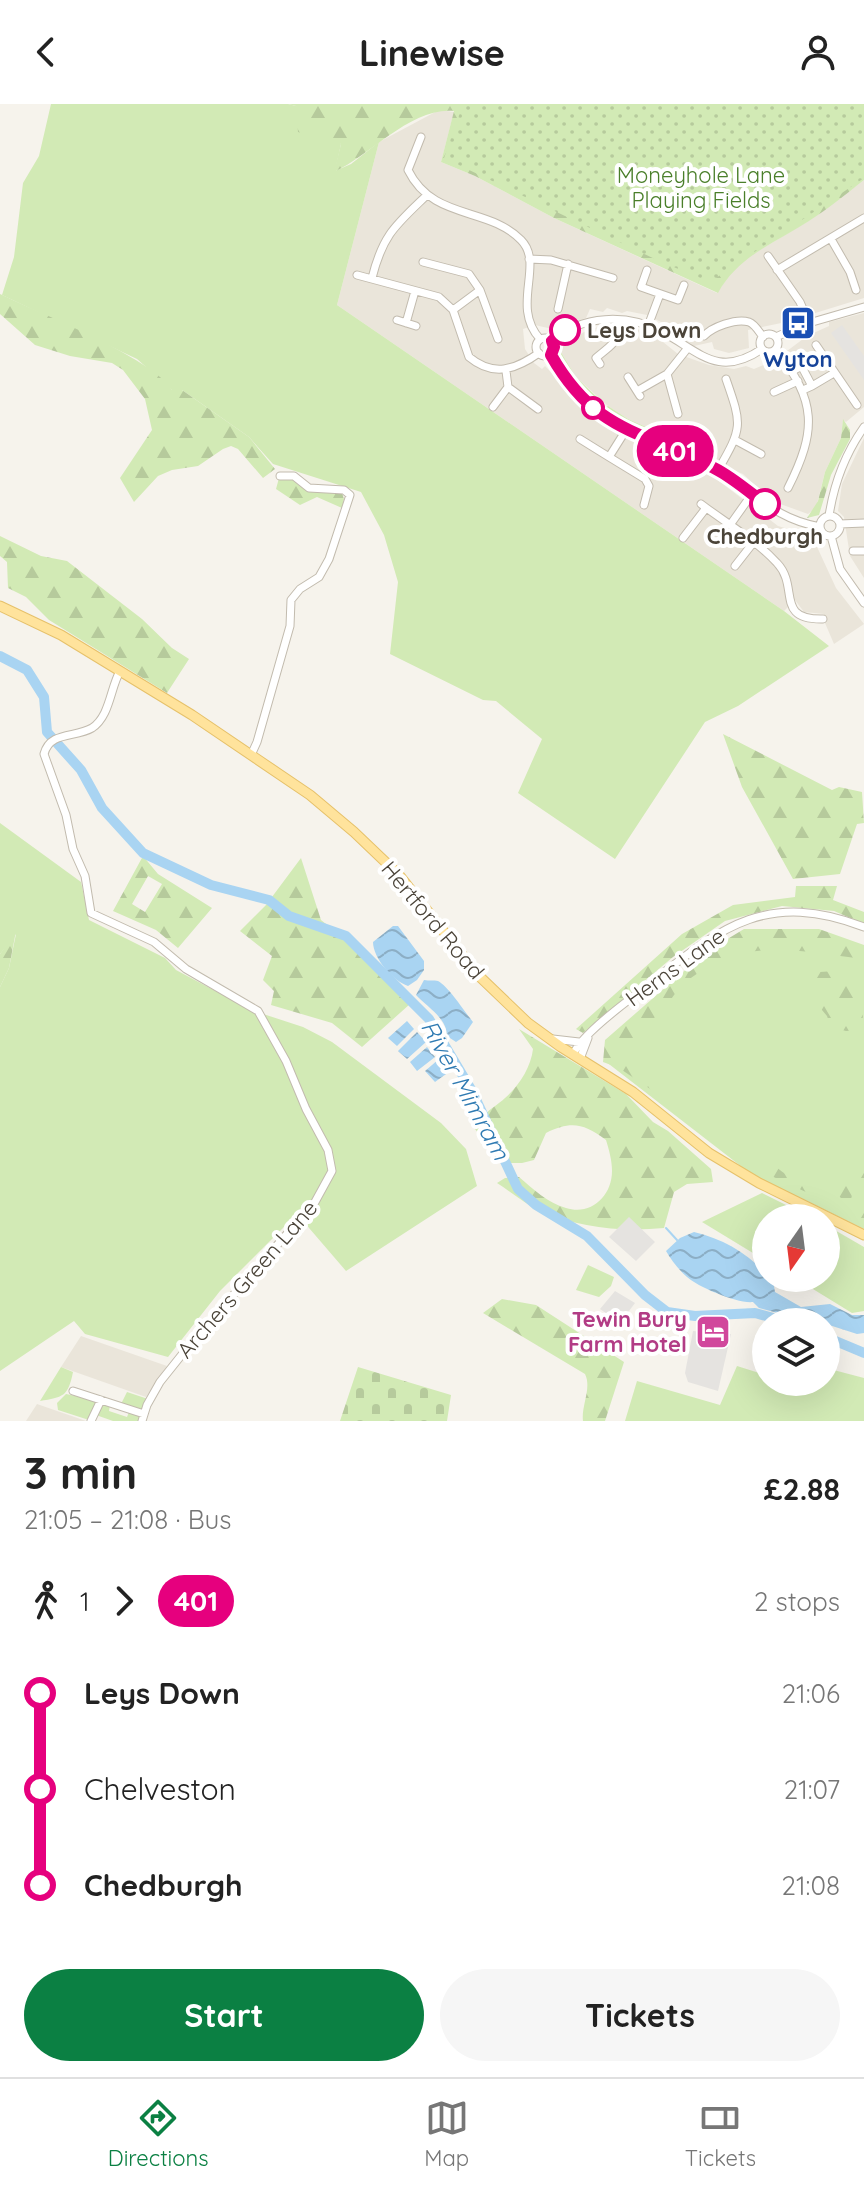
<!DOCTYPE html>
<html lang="en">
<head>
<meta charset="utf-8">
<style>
  body { margin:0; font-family:Quicksand,sans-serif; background:#f6f6f6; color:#222; height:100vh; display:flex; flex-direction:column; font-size:30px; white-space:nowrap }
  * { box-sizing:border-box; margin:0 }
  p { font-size:26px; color:#767676 }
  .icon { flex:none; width:44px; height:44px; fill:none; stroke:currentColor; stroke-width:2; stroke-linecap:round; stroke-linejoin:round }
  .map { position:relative; height:1317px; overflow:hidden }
  .side { display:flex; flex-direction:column; background:#fff; flex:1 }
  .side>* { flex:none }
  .badge { padding:0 16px; border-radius:26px; font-size:28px; line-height:52px }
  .needle { width:52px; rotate:194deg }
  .controls { position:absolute; left:752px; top:1100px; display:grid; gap:16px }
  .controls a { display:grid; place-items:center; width:88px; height:88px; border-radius:50%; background:#fff; box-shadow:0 8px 32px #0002; font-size:40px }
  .map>.badge { position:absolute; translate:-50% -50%; box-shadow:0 0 0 4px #fff }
  .legs { display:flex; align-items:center; gap:12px; height:88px; padding:0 24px; font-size:26px }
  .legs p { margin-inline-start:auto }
  .summary { display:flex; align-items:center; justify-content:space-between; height:136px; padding:0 24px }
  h1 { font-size:44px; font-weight:800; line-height:60px }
  .cta { display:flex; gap:16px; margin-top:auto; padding:16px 24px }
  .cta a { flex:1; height:92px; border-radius:48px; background:#0b8043; color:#fff; font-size:32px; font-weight:800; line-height:92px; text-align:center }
  .cta a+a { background:#f6f6f6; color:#222 }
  ul { padding:0 24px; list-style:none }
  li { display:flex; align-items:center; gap:28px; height:96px; font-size:30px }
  li i { display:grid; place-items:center; width:12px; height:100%; margin:0 10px; background:currentColor }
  li i::after { content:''; width:20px; height:20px; margin:-10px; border:6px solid; border-radius:50%; background:#fff }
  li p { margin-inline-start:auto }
  li:first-child i { background:linear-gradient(#0000 50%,currentColor 0) }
  li:last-child i { background:linear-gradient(currentColor 50%,#0000 0) }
  header { display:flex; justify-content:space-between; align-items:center; height:104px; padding:0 24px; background:#fff; font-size:36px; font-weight:800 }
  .dock { display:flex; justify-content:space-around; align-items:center; height:112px; border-top:2px solid #e0e0e0; background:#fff; font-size:22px; color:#767676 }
  .dock a { display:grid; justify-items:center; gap:4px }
  .dock .on { color:#0b8043 }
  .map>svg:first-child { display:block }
  .residential { fill:#eae5da }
  .green { fill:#d2eab5 }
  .forest { fill:url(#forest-firs); fill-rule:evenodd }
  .cemetery { fill:url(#cemetery-stones) }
  .park { fill:url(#park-dots) }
  .parking { fill:#e5e3e0 }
  .water { fill:url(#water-waves) }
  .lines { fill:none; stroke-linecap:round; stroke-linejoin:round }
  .stream { stroke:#a9d4f2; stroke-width:2 }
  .river { stroke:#a9d4f2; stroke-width:10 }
  .minor-casing { stroke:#c2bbae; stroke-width:9 }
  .major-casing { stroke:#e6c16a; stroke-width:11 }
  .minor { stroke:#fff; stroke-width:7 }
  .major { stroke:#ffe39c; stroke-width:9 }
  .line-1-casing { stroke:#fff; stroke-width:18 }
  .line-1 { stroke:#e6007e; stroke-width:12 }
  .stop-1-dot { fill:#fff; stroke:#e6007e; stroke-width:4 }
  .labels { text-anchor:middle; stroke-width:8; stroke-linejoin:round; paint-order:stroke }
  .park-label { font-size:22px; fill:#4a7f2a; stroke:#fff }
  .stop-label { font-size:22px; font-weight:bold; fill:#4b4439; stroke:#fff; text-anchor:start }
  .transit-label { font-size:22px; font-weight:bold; fill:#164399; stroke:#fff }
  .street-label { font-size:22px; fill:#4b4439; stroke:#fff }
  .hotel-label { font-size:22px; font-weight:bold; fill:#b23c85; stroke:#fff; text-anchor:end }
  .water-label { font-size:24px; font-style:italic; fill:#2e7ab2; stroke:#fff }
</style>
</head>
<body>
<header><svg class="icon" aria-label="back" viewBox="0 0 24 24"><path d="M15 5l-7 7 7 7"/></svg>Linewise<svg class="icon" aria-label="person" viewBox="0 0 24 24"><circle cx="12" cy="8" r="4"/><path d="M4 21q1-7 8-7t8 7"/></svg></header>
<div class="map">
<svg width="864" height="1317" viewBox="0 0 864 1317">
  <defs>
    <pattern id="forest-firs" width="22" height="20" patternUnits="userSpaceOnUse" patternTransform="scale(2)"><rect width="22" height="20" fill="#d2eab5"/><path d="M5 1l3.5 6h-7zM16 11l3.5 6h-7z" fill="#b6ca9c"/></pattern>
    <pattern id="cemetery-stones" width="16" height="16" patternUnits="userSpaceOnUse" patternTransform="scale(2)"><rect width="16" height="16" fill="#d2eab5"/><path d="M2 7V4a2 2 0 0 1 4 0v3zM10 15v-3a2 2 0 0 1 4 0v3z" fill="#b6ca9c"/></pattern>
    <pattern id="park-dots" width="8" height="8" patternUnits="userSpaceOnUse" patternTransform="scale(2)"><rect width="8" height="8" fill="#d2eab5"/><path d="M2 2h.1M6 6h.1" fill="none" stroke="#b6ca9c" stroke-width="1.8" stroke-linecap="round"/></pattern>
    <pattern id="water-waves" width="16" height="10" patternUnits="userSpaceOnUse" patternTransform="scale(2)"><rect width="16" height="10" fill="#a9d4f2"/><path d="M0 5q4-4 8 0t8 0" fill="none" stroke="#8caec5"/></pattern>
  </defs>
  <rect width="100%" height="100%" fill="#f6f3ec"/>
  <!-- residential -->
  <path class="residential" d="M439,6L454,8L441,58L475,72L554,114L717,189L731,168L743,156L810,116L864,76V194L786,218L748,226L749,244L729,249L714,245L712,238L694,242L685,235L683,227L678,223L675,225L647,211L627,207L622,209L607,204L603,208L590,205L586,214L580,216L569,214L561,222L556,221L552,225L535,221L523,225L525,245L534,259L542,265L545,262L598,318L638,340L671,354L673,352L715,374L778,422L812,432L836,484L864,520L834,540L825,519L824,510L804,508L795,496L784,507L337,201L379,38Z
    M864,209V303L846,318L843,316L841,334L825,368L816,404L808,410L772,397L743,370L699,352L697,346L628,315L608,302L576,273L559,245L584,228L601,222H606L613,230L623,232L634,223L658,234L678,250L709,261L734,265L746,262L754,265L775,256L807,232L829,222V218Z
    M864,334V474L850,452L844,413L838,407L842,380Z
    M81,1232L167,1262L146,1293L61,1263Z
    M37,1300L86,1317H26Z"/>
  <!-- green -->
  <path class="green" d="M51,0H288L296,2L341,40L335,67L351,60L379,38L337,201L784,507L829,542L738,602L705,618L615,755L518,689L542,635L496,597L483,596L390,550L398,478L384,431L361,388L273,360L249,333L182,286H172L137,255L2,191L14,153L23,79L39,52Z
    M0,719L81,778L89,816L165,854L176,866L251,906L303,923L332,938L441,1019L466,1045L477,1082L346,1167L297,1110L220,1187L168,1253L85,1230L74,1217L0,1267V883L9,864L16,830L0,850Z
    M776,835L864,845V1125L751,1070L605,957L641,906L713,845Z
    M762,1089L812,1114H766V1157L702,1118Z
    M826,1121L864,1143V1207L852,1209L795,1174H826Z
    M588,1161L614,1173L611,1182L599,1193L576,1186Z
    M737,1262L766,1271V1278H789L805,1283L807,1278H826V1264L864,1274V1317H625L637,1277L720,1301Z
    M61,1263L73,1268C68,1293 63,1293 40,1297Z
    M127,1288L148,1295L141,1307L121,1300Z
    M66,1290L95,1296L96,1299L89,1316L58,1306L57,1299Z
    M102,1300L110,1301L109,1307L127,1313L129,1308L139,1311L140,1317H113L96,1311Z"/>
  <!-- forest -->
  <path class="forest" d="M288,0H478L864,51V76C846,90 828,105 809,117C775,139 738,152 718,189L554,114L475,72L441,58L454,7C411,3 371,51 334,68L341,40L298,28L296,2Z
    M0,190C39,209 153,254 172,286H182L249,333L275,365L263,374L238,345L231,342L223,345L198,362L172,366L158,372L134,398L120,374L152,326L145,295L123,266L112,259L70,252L35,241L0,210Z
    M559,245L576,273L601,297L597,300L574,280L557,253Z
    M608,302L628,315L698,346L699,352L657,336L602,306Z
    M843,315L850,326V335L831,371L819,411L807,414L818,397L825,368L841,334Z
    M279,374L292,375L307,387L342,389L344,395L342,404L317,393L300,401L276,385Z
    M0,432L41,452L67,457L142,515L172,544L189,555L167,589L49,516L26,493L8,484L7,458L0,452Z
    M723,630L832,686L839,683L862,688L864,719L857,720L840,770L793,775L742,683Z
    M143,752L158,770L212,804L178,844L156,826L113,807ZM148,772L162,780L145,808L132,800Z
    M301,754L321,816L355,843L410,900L362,943L332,919L271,901L274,887L263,876L272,852L240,827L266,801Z
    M796,782H837L833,796L864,808V820L834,807L782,802L725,817L673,853L583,929L576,925L682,830L733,801L795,793Z
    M744,825H819L864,841V855C795,847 747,831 687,877C666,894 668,914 638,920L643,932L626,946L625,957L628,962L633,961L668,988L671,999L619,964L603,958L605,936L706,848Z
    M16,827L9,864L0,883V850Z
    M835,867L857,872L864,893L862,926L846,927L831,923L827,912L812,894L815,875L820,868Z
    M519,925L626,990L653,1018L668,1027L711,1065L713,1078L687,1080L674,1088L664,1124C623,1128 579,1124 540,1107C525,1100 511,1088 497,1079L505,1074L519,1073C533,1085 548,1099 566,1104C591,1112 612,1092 612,1067C612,1056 609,1046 606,1036C583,1019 571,1017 546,1029L534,1056L522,1059H494L482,1034L475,1025C482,1008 492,1006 505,994C519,982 531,963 533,945Z
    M864,1054V1080L852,1091L850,1100L864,1108V1118L841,1106L843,1096L837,1090L821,1095L765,1069L775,1062C788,1074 819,1089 834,1080C845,1074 855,1062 864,1054Z
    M502,1195L536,1201L624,1258L605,1317H583C581,1302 592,1284 585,1270L483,1209Z"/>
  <!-- cemetery -->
  <path class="cemetery" d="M358,1263L451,1291L447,1317H340Z"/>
  <!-- park -->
  <path class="park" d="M463,0H864V74L710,178L659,157L444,54Z"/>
  <!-- parking -->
  <path class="parking" d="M842,221L864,252V276L831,229Z
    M629,1113L655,1138L636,1157L609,1133Z
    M615,1187L635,1199L620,1219L600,1205Z
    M693,1227L731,1230L718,1287L688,1278L685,1269Z"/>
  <!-- water -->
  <path class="water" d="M393,822H398L424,857V866L417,876L408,882C393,877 373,854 373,838Z
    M424,876C429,877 434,876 438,877C448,882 465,908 473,918L462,934L456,938L447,932C447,914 427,903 416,891Z
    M407,917L414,925L397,942L388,934Z
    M417,928L426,938L407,955L398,947Z
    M427,943L435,953L417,967L410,958Z
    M439,955L447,965L446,970L435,978L425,967Z
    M694,1128C723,1135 745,1148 766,1169V1174L773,1176L775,1188L801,1203L830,1200L852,1211H864V1229L857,1230L826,1220V1218L807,1217L759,1204L753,1198C738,1200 698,1183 687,1173C679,1166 671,1156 666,1147L680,1134Z"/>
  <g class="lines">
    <!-- stream -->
    <path class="stream" d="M666,1124L677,1136"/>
    <!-- river -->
    <path class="river" d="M0,552L27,566L44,593L47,628L81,666L102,704L143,749L211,781L269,796L289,812L346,832L429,915L472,987L518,1085L536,1101L587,1132L645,1191L667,1208L695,1212L755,1209L788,1218
      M826,1233L864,1249"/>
    <!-- minor casing -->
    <g class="minor-casing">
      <path id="minor" d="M421,33L408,66C433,117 488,102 521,136C545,160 510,202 540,235
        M831,135L850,168L856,186
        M768,152L800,198L809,219
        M529,155L551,156L613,174
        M423,158L469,170L480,186L498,235
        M647,166L641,183L678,196L684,181
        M777,166L864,114
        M357,171L439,193L453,206L469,253C493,273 515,266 539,249
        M372,174C383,130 396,121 427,91
        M558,205L568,160
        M453,206L480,186
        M397,216L416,222
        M406,219L415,187
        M648,222L660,190
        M760 239a9 9 0 1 1 18 0a9 9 0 1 1-18 0Z
        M704,232C712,223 736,214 749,218C755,220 759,228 763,233
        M776,233L802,221L864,203
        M536 243a9 9 0 1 1 18 0a9 9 0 1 1-18 0Z
        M552,237C582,211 627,209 662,228C699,247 718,275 762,245
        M816,241L857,301
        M776,246C817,297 817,326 788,384
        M551,251C580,302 614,323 668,344C685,351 703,357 719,366C757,389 772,414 820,423
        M600,260L596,254C612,240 621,238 618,216
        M506,267L508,283L538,305
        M792,267L800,263L803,265L812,282L803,286
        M667,270L678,310
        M628,273L640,292
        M812,282L834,269
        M637,287L667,270L687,245
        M774,288L798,277
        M493,303L508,283
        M626,326L609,353L645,375L649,382L644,401
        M580,335L609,353
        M735,336L761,350
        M718,366C743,323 742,321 726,275
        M701,400C726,419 756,436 777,459C800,483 774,516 823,515
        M820 422a10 10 0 1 1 20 0a10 10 0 1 1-20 0Z
        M829,412C834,379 845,350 864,323
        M840,420L864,419
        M730,421L752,390
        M831,432L840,465L864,499
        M683,434L706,404
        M853,447H864
        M735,462L753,439
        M120,567C110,585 110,612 92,624C75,634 50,627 44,650L66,711L73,745L85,772L91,809L154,838L186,865L258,907L286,957L306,1005L328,1046L332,1067L315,1098L192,1238L160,1278L147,1301L142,1317
        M252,649L257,638L290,522L291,496L300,485L319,473L329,455L350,391L344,386L309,384L294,372H280
        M553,935L579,938
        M573,951C579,934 618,904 634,892C712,832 758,782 864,823
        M580,955L588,934
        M73,1287L144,1310
        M91,1317L101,1296"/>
    </g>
    <!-- major casing -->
    <g class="major-casing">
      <path id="major" d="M0,502L61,531L192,611L310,691L354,728L399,771L478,871L528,919L561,943L633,988L709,1049L759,1079L864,1131"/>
    </g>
    <!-- minor -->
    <use href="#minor" class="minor"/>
    <!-- major -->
    <use href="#major" class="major"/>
  </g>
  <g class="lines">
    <!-- line-1 casing -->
    <g class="line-1-casing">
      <path id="line-1" d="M565,226L552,237L554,243L551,251C596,330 642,326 714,364C732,373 748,387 765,400"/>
    </g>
    <!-- line-1 -->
    <use href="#line-1" class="line-1"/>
  </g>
  <!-- icons -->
  <defs>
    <g id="bus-square" transform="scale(1.8)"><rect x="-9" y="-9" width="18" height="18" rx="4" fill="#1a4fb4" stroke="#fff"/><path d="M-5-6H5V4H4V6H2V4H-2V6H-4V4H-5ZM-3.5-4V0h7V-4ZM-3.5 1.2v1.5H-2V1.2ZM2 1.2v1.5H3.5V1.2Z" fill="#fff"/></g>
    <g id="hotel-square" transform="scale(1.8)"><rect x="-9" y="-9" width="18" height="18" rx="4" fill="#d1479c" stroke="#fff"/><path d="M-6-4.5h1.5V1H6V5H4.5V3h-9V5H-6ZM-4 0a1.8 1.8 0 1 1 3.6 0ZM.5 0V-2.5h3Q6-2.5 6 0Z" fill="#fff"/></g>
  </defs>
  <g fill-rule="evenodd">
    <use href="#bus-square" x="798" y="219"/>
    <use href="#hotel-square" x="713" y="1228"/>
  </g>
  <!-- markers -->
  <g class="stop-1-dot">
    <circle cx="565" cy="226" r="14"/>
    <circle cx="593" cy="304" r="10"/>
    <circle cx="765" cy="400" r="14"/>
  </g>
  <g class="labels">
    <!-- park labels -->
    <g class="park-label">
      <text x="701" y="79">Moneyhole Lane<tspan x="701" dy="25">Playing Fields</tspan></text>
    </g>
    <!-- stop labels -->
    <g class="stop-label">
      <text x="587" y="234">Leys Down</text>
      <text x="765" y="440" text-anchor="middle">Chedburgh</text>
    </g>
    <!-- transit labels -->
    <g class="transit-label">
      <text x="798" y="263">Wyton</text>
    </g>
    <!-- street labels -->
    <g class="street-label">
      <text transform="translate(433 816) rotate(50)" y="8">Hertford Road</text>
      <text transform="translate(675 863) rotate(-36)" y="8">Herns Lane</text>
      <text transform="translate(247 1175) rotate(-49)" y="8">Archers Green Lane</text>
    </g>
    <!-- hotel labels -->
    <g class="hotel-label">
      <text x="687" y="1223">Tewin Bury<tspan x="687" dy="25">Farm Hotel</tspan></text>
    </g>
    <!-- water labels -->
    <g class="water-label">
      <text transform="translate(465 986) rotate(61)" y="8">River Mimram</text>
    </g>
  </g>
</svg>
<div class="controls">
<a><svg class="needle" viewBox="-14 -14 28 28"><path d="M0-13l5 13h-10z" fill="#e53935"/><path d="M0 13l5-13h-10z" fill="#767676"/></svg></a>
<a><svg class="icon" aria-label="layers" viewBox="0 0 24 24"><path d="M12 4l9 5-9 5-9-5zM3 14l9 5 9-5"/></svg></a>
</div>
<b class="badge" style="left:675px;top:347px;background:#e6007e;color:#fff">401</b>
</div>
<section class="side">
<div class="summary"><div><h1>3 min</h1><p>21:05 – 21:08 · Bus</p></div><b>£2.88</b></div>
<div class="legs"><svg class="icon" aria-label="walk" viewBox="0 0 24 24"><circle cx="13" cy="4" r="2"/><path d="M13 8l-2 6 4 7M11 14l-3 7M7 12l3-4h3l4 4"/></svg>1<svg class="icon" aria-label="forward" viewBox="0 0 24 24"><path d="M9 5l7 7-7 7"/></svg><b class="badge" style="background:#e6007e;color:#fff">401</b><p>2 stops</p></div>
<ul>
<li><i style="color:#e6007e"></i><b>Leys Down</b><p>21:06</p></li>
<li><i style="color:#e6007e"></i><span>Chelveston</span><p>21:07</p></li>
<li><i style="color:#e6007e"></i><b>Chedburgh</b><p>21:08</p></li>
</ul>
<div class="cta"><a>Start</a><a>Tickets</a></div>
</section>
<nav class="dock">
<a class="on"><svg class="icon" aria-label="directions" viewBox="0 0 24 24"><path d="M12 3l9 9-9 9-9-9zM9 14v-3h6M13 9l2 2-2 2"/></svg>Directions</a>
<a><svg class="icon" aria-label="map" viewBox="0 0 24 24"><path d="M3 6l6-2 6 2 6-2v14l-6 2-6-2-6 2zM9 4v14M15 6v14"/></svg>Map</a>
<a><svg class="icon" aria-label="tickets" viewBox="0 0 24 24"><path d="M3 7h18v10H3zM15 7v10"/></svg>Tickets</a>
</nav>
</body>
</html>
